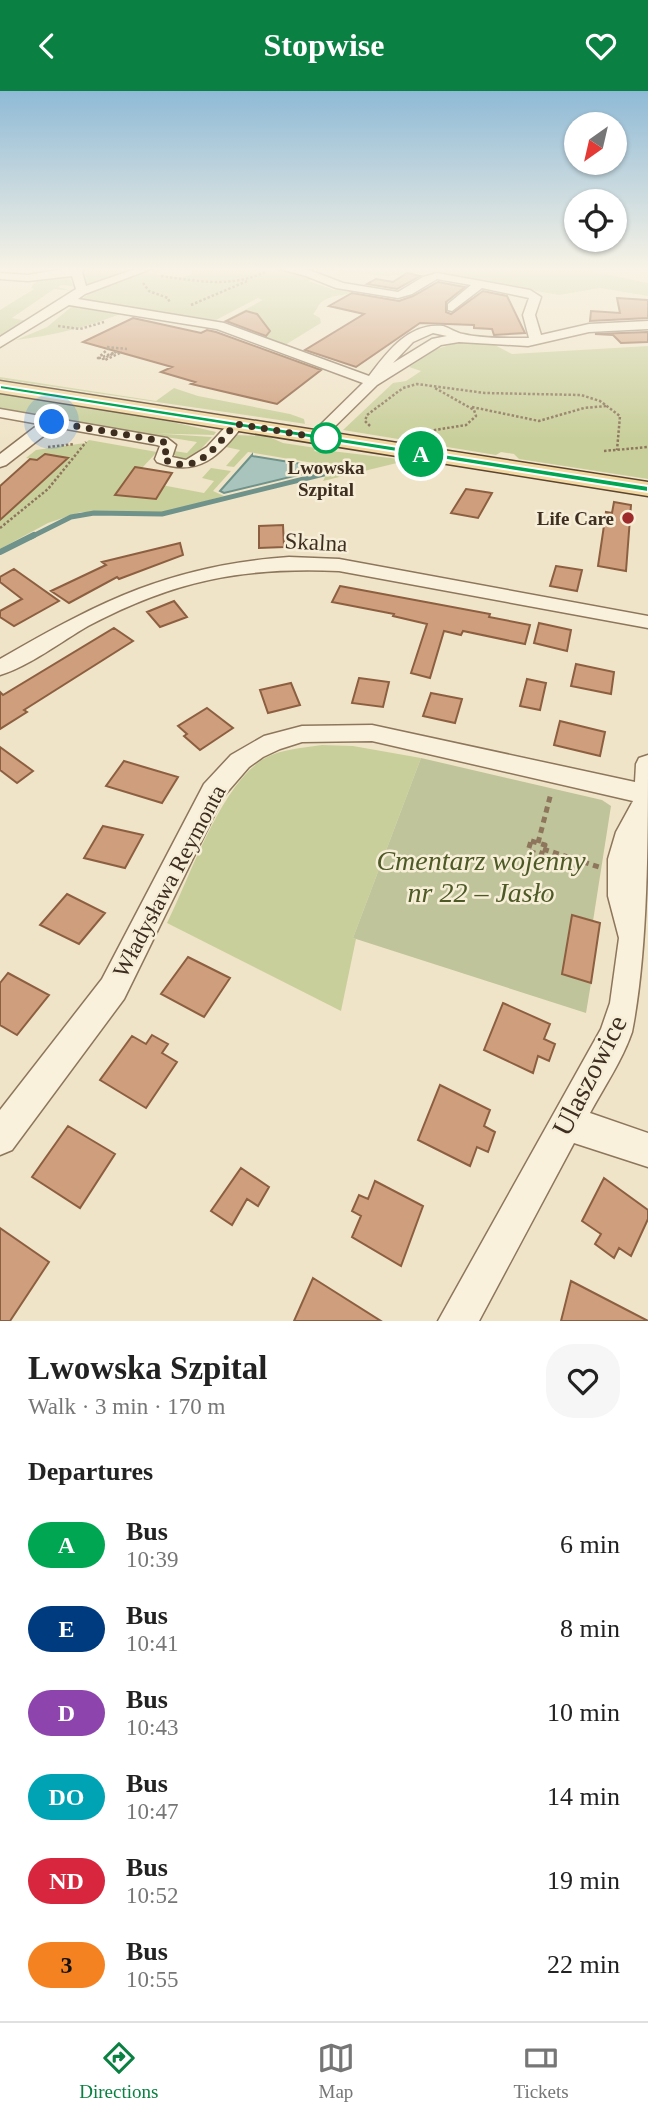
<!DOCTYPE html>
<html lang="en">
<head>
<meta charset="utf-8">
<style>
  body { margin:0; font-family:Georgia,serif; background:#f6f6f6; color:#222; height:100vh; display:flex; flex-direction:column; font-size:26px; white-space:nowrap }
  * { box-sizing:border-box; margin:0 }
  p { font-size:23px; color:#767676 }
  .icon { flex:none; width:38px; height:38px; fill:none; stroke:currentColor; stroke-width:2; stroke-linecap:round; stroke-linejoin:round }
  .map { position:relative; height:1230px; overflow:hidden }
  .drawer { display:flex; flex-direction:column; background:#fff; flex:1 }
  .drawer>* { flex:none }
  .badge { padding:0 14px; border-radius:23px; font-size:24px; line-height:46px }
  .needle { width:46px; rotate:214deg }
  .buttons { position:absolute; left:564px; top:21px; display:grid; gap:14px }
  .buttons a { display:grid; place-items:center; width:63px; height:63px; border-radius:50%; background:#fff; box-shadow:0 2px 5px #0004; font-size:35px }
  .you { position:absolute; width:35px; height:35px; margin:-18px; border:5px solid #fff; border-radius:50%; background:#1a73e8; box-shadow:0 0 0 10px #1a73e833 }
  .map>.badge { position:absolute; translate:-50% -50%; box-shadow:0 0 0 4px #fff }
  h2 { padding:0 28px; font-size:26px; line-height:63px }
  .round { display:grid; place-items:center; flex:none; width:74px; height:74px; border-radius:28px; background:#f6f6f6 }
  .overview { display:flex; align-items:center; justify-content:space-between; height:119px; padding:0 28px }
  h1 { font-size:33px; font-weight:700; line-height:52px }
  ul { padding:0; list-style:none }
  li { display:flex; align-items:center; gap:21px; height:84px; padding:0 28px }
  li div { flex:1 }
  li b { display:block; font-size:26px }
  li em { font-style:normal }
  li .badge { min-width:77px; font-weight:700; text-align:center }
  header { display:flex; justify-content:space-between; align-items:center; height:91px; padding:0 28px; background:#0b8043; color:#fff; font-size:32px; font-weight:700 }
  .tab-bar { display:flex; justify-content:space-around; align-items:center; height:98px; border-top:2px solid #e0e0e0; background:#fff; font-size:19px; color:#767676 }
  .tab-bar a { display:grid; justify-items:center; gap:4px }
  .tab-bar .selected { color:#0b8043 }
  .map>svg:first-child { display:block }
  .green { fill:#c9cf9b }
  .cemetery { fill:#bfc49a }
  .water { fill:#a9c4bc; stroke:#6f938a; stroke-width:2 }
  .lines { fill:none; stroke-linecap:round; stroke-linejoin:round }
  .stream-far1 { stroke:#6f938a; stroke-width:5 }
  .stream { stroke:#6f938a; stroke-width:6 }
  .building { fill:#cf9f7d; stroke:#8d5f41; stroke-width:2 }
  .minor-casing { stroke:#8d765c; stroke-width:3 }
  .major-casing { stroke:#5b4430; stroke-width:3 }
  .path-far1 { stroke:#8d765c; stroke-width:2.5; stroke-dasharray:2.5 2; stroke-linecap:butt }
  .path { stroke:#8d765c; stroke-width:5; stroke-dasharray:6 4.5; stroke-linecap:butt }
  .minor { fill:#faf1dc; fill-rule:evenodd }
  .major { fill:#f3d9a0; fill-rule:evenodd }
  .line { fill:#00a651; stroke:#fff; stroke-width:2 }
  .walk { stroke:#3d2e20; stroke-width:7; stroke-dasharray:0 12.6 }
  .stop-dot { fill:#fff; stroke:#00a651; stroke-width:3.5 }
  .poi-dot { fill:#9e2a2b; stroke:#f7eed8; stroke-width:2.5 }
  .labels { text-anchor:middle; stroke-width:5; stroke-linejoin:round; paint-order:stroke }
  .far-stop-label { font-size:19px; font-weight:bold; fill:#3d2e20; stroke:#f7eed8 }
  .far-poi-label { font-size:19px; font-weight:bold; fill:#3d2e20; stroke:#f7eed8; text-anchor:end }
  .street-label { font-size:23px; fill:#3d2e20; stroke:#f7eed8 }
  .near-park-label { font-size:28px; font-style:italic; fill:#4d5a26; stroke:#f7eed8 }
  .near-street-label { font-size:28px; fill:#3d2e20; stroke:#f7eed8 }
</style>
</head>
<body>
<header><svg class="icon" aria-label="back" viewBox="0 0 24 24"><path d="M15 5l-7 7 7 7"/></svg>Stopwise<svg class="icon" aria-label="heart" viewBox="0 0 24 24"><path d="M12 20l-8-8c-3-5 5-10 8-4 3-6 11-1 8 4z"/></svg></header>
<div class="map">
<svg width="648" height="1230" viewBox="0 0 648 1230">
  <rect width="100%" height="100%" fill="#f0e4c8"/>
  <!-- green -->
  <path class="green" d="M86,176H163L156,183C170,186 193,190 198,176H613L597,181L648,192V205L600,197L559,204L429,181L387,185L308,177L302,181L312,187L309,190L334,199H357C346,206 335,202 323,210C318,213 318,218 313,223L320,227L321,232L285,254L222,231L263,209L258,207L216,229L79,210L93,200L85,193L80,183Z
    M65,185L70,187L73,195L61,194L58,196L73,200L54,198L12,227L27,230L0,246V219L34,198L31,197L36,190Z
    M76,212L125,221C89,236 55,244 16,249L47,236Z
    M459,251L491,252L512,263L648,255V388L519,368L514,363L501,361L496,364L343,339L393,292L406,290L421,280L409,276L437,258Z
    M0,286L156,310L174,297L198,305L290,323L304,328L305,333L313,334L0,288Z
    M0,302L155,327L216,341L214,344L138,342L0,318Z
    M147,343L149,342L212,346L191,369L178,367L172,362L174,360L187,362L197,351Z
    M235,344L267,345L283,352L316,357L314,360L329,363L331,360L441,373L433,378L397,372L323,390L326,384L315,382L319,373L248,361L234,376L226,375L240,359L221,355Z
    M89,349L157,361L142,377L161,380L151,392L204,402L214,390L202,387L211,377L231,380L213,400L224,405L163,422L81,421L48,432L0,458V417L68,367L45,363L37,369L26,367L36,359L85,352Z
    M322,654L353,655L421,667L353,847L356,848L341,920L167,832C190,786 221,692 265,667C282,658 303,657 322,654Z"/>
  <!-- cemetery -->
  <path class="cemetery" d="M421,667L602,709L611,715L593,830L572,824L562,883L591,892L586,922L353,847Z"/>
  <!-- water -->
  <path class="water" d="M252,364V365L314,375L311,381L224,402L220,400Z"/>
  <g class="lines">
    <!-- stream-far1 -->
    <path class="stream-far1" d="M31,446L71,426L94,422L162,423L324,383"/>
    <!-- stream -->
    <path class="stream" d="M0,461L34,444"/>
  </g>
  <!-- building -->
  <path class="building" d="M407,182L420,185L397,198L367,193L376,188L393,191Z
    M438,191L465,196L446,211V221L451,223L483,200L507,205L525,242L494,244L492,238L474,237V234L420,232L356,276L305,259L364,223L329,215L352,202L399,210L413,205Z
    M617,207L648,209V227L590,230L591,220L620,222Z
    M246,220L257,223L270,240L266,245L226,230Z
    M133,227L201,242L207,239L216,241L321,279L277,313L191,293L195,291L161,281L172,276L83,251Z
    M648,241V251L621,252L613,244L595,243Z
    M45,363L68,367L0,429V395L30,368L37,369Z
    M135,376L172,382L156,408L115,404Z
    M466,398L492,402L478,427L451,422Z
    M614,411L631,414L626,480L598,475L606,421L612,422Z
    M283,434L284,456L259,457V435Z
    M180,452L183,464L119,488L117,486L69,512L51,500L106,474L102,471Z
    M556,475L582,479L577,500L550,495Z
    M14,478L59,510L14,535L0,526V520L22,508L0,491V486Z
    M340,495L490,523L489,526L530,534L525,553L463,540L461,544L444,540L430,587L411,582L427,533L393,525L394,523L332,511Z
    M174,510L187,526L160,536L147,521Z
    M539,532L571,539L567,560L534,552Z
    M114,537L133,550L24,619L27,621L0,638V601L3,604Z
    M576,573L614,581L611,603L571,595Z
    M359,587L389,591L383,616L352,612Z
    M527,588L546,592L540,619L520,615Z
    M291,592L300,614L268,622L260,599Z
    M431,602L462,608L455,632L423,625Z
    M207,617L233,637L200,659L184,645L187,643L178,635Z
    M560,630L605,641L600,665L554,654Z
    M0,656L33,680L17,692L0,679Z
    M124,670L144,676L178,686L162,712L106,695Z
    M103,735L143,744L125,777L84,767Z
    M67,803L105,822L79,853L40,834Z
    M572,824L600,832L591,892L562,883Z
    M188,866L230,887L204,926L161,903Z
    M8,882L49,904L17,944L0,934V892Z
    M503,912L550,933L544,948L555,953L549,970L538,965L533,982L484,959Z
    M152,944L168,953L162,962L177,971L146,1017L100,989L132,945L146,953Z
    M440,994L490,1019L484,1035L495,1041L488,1061L477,1056L470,1075L418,1049Z
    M68,1035L115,1063L80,1117L32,1086Z
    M241,1077L269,1096L258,1115L247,1108L232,1134L211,1120Z
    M604,1087L648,1119V1128L631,1165L619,1157L614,1167L595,1153L601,1143L582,1130Z
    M375,1090L423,1115L401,1175L352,1146L361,1125L352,1120L359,1104L368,1108Z
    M0,1137L49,1171L10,1230H0Z
    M313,1187L381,1230H294Z
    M571,1190L648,1230H561Z"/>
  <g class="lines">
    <!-- minor casing -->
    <g class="minor-casing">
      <path id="minor" d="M74,176H85L82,181L86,195L141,176H156L85,203L78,208L224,232L369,285C387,261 409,231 443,235C450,237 456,242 463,243C483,248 509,247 529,247L523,224L529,207L482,197L452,220L448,219V213L471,194L437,188L412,203L398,207L336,197L306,185L273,176L309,179L343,192L398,201L423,186L437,182L530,199L541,206L535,224L541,244L589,233L648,230V238L589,241L528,255L459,251L441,254L377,294L321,349L316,351L308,346L311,343L363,292L217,238L69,214L0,256V246L76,198L72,185L28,190L0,188V182L28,184ZM433,242L447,245L432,248L393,272L413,251Z
        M0,318L167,347L176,354L172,366L186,369L207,356L231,330H241L244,333C219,365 199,387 157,371L155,368L160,355L157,354L55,336L6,374L0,376V363L39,333L0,326Z
        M289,466L339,468L648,525V537L339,480C242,476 175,489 88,535C62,550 28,576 0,584V568C100,510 172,474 289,466Z
        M372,634L635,691L636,673L639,667L648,664C648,750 648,860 632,941C622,970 604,996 590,1022L648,1042V1076L574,1052L479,1230H438L601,938L610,912L619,847L608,805V768L616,741L633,710L372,650L302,651L280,658L263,666L249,676L223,706L124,908L12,1059L0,1064V1019L102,888L204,693L231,664L264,645L302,635Z"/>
    </g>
    <!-- major casing -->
    <g class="major-casing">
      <path id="major" d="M0,290L648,391V405L0,302Z"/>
    </g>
    <!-- path-far1 -->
    <path class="path-far1" d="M161,185C197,190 231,197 265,181
      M143,192L149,200L168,207L170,212
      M191,214L247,190
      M58,235L80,238L104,231
      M107,256L127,258
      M109,257L97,268L116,261L103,268L105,269L122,261
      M472,316L539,330L584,317L606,315
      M370,335L365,330L367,324L403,297L417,293L485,302L581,304L600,310L620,325L617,359
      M416,342L466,334L476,325L474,319L435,297
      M48,356L74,353
      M604,360L648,356
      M0,437L48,398L86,351"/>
    <!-- path -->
    <path class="path" d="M531,750L545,754L541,764L528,760Z
      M538,752L551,702
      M543,758L599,776"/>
    <!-- minor -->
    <use href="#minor" class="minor"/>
    <!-- major -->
    <use href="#major" class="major"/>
  </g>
  <!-- sky -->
  <linearGradient id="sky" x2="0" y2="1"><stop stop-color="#8fbad6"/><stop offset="0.51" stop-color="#f8f3e6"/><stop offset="1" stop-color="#f8f3e6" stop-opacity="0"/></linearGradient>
  <rect width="648" height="348" fill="url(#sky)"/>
  <!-- line -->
  <path class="line" d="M0,294L648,395V401L0,298Z"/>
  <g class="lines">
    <!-- walk -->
    <path class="walk" d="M52,331L162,350L168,354L163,368C198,386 214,356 236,333L316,346L322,339L326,347"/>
  </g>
  <!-- markers -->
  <circle class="stop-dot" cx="326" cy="347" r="14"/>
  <circle class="poi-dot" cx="628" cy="427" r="7"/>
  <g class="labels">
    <!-- far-stop labels -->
    <g class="far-stop-label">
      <text x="326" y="383">Lwowska<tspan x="326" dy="22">Szpital</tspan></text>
    </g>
    <!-- far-poi labels -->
    <g class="far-poi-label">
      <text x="614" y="434">Life Care</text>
    </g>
    <!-- street labels -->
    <g class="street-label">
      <text transform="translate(316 451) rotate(3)" y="8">Skalna</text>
      <text transform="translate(169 790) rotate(-62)" y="8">Władysława Reymonta</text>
    </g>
    <!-- near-park labels -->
    <g class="near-park-label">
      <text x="481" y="779">Cmentarz wojenny<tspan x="481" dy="32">nr 22 – Jasło</tspan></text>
    </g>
    <!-- near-street labels -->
    <g class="near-street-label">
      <text transform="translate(589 984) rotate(-63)" y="10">Ulaszowice</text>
    </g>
  </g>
</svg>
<div class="buttons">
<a><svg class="needle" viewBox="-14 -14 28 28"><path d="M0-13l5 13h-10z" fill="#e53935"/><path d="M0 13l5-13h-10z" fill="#767676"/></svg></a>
<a><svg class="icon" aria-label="locate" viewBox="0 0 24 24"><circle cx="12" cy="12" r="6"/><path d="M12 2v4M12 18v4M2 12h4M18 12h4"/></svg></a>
</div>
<div class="you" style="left:52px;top:331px"></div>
<b class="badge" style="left:421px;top:363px;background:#00a651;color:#fff">A</b>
</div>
<section class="drawer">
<div class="overview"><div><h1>Lwowska Szpital</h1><p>Walk · 3 min · 170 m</p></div><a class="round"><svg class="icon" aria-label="heart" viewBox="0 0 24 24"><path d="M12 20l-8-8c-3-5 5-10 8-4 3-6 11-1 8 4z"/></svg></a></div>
<h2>Departures</h2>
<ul>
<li><span class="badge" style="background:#00a651;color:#fff">A</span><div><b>Bus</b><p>10:39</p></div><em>6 min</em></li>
<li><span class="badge" style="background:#003b80;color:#fff">E</span><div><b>Bus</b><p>10:41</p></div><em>8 min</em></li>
<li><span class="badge" style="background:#8e44ad;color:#fff">D</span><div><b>Bus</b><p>10:43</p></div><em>10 min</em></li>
<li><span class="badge" style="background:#00a3b4;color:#fff">DO</span><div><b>Bus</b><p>10:47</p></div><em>14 min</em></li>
<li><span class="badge" style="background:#d7263d;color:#fff">ND</span><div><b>Bus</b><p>10:52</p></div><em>19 min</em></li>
<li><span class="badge" style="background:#f58220;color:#111">3</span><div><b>Bus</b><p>10:55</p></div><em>22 min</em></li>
</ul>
</section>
<nav class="tab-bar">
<a class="selected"><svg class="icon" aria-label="directions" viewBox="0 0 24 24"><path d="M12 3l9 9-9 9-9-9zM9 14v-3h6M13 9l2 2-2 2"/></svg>Directions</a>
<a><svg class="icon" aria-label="map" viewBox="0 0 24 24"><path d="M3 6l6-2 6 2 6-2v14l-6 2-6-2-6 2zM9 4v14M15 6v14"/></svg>Map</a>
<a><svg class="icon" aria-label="tickets" viewBox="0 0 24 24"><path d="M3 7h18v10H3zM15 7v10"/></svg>Tickets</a>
</nav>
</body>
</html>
